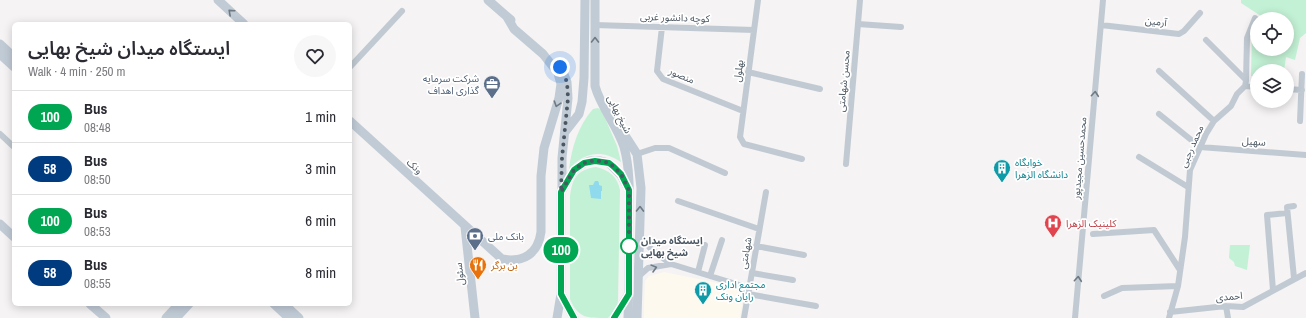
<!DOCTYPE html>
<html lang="en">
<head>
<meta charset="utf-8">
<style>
  body { margin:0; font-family:"Archivo Narrow","Noto Sans Arabic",sans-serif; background:#f7f7f7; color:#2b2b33; height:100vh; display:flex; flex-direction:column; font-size:15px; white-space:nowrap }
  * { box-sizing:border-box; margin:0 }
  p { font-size:13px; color:#7c7c81 }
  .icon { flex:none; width:22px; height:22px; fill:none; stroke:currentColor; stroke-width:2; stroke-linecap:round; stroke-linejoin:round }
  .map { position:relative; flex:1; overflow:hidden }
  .panel { position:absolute; left:12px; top:22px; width:340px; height:284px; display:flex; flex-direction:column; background:#fff; border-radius:6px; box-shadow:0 2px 10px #0003 }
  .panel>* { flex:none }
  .badge { padding:0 8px; border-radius:13px; font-size:14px; line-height:26px }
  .controls { position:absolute; left:1250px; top:12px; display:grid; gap:8px }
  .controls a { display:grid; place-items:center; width:44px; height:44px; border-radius:50%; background:#fff; box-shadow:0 2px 10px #0003; font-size:20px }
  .you { position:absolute; width:20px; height:20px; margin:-10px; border:3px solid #fff; border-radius:50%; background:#1a73e8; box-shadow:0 0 0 6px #1a73e833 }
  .map>.badge { position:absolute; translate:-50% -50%; box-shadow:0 0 0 2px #fff }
  .round { display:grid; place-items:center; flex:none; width:42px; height:42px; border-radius:21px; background:#f7f7f7 }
  .head { display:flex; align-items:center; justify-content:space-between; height:68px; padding:0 16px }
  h1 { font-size:19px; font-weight:600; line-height:30px }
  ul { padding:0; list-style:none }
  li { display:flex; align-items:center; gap:12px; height:52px; padding:0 16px; border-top:1px solid #e1e1e2 }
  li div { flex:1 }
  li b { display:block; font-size:15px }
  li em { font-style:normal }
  li .badge { min-width:44px; font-weight:700; text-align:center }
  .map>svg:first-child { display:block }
  .commercial { fill:#fdf9ef }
  .green { fill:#c3f1d5 }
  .water { fill:#90daee }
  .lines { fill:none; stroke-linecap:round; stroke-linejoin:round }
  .street { stroke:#c1cad2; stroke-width:6 }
  .secondary { stroke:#c1cbd6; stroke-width:9 }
  .oneway { stroke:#6e7984 }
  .oneway2 { stroke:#6e7983 }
  .line-casing { stroke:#fff; stroke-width:9 }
  .line { stroke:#00a651; stroke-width:6 }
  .walk { stroke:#4a5661; stroke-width:4; stroke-dasharray:0 7.2 }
  .stop-dot { fill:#fff; stroke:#00a651; stroke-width:2 }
  .labels { text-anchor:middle; stroke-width:3.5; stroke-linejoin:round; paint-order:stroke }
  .street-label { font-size:10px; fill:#4a5661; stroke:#fff }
  .service-label { font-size:10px; fill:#4e5e75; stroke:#fff; text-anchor:end }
  .culture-label { font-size:10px; fill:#0d838f; stroke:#fff; text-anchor:start }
  .health-label { font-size:10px; fill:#be3a42; stroke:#fff; text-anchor:start }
  .stop-label { font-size:10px; font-weight:bold; fill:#4a5661; stroke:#fff; text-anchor:start }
  .food-label { font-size:10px; fill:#c56008; stroke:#fff; text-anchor:start }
</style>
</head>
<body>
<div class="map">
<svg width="1306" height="318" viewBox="0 0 1306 318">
  <rect width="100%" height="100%" fill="#f5f3f3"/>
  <!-- commercial -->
  <path class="commercial" d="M664,272L738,287L744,292L740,318H644V306L645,281L649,276Z"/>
  <!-- green -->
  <path class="green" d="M1241,0H1306V33L1300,38L1295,60L1286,57L1284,71H1257V77L1251,76L1252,34L1257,24V49H1287V19H1260L1261,16L1241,3Z
    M598,108L602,111L617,146L621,162C602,149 584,152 569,169C572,147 578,126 593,109Z
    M596,167C609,170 617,176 620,190L618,301L616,309L608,318C586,318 578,318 570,299V197C572,178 577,170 596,167Z
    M1230,245H1250L1247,270L1235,266L1234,262L1229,258Z"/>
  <!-- water -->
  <path class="water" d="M595,181H598L599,183V185L602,186V191H600H601V199L591,198L589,185H593Z"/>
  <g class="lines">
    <!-- street -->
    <path class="street" d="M758,0L740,137L744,144L802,159
      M858,24L901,27
      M595,25L754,30
      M1101,25L1179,34L1184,31L1200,13
      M662,27L657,71L663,79L743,111
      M1206,40L1246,80
      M350,67L402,11
      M1159,71L1214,121
      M748,72L820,89
      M1245,86L1257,87
      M1287,89L1302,90
      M1159,114L1200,147
      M1300,121L1302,74
      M0,134L14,147
      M1200,147L1306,155
      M637,154L655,148H669L725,173
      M1139,157L1188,187
      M846,164L860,0
      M678,201L759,229
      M1294,206L1287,207L1294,278
      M1093,234L1154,230L1180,270
      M640,236L651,249L671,264L749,288
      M756,246L804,255
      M698,272L705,245
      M752,273L793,280
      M639,276L648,268L671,264
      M710,276L722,240
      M1273,290L1267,215L1287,213
      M748,294L816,306
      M1104,296L1122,288L1178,286
      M1226,306L1228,318
      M1170,312L1226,306L1243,307L1306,273
      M744,318L766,192
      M1075,318L1103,0
      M1169,318L1178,286L1185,237L1190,170L1206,134L1214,121L1231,106L1237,94L1245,86L1246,81L1247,38L1255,18"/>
    <!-- secondary -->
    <path class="secondary" d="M218,0L244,24
      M488,0L511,20
      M595,0V86C601,108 617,125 624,147C631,172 629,200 629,226C629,257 629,287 628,318
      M0,44L14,57
      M0,54L14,67
      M562,69L567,82L568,98L562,158V189
      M350,121L502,259C523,263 538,254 541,232V176L544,148L559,98L561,84L558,73L543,54L514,29L507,17
      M618,128L626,137L637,154L641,188L637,318
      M565,132L579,114L582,102L584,78L585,0
      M0,224L14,237
      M465,227L475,318
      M90,304L106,318
      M274,304L289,318
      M284,304L299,318
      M166,318L179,304
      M176,318L189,304
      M557,318L561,294
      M574,318L561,294V192L574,170L584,163L590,161H601L609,163L621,175L627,186
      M614,318L628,295"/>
  </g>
  <!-- one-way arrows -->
  <defs><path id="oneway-chevron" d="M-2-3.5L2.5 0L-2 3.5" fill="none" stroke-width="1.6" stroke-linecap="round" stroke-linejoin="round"/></defs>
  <g class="oneway">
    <use href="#oneway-chevron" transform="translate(231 12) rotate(-138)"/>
    <use href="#oneway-chevron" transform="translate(595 40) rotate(-90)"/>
    <use href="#oneway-chevron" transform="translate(557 104) rotate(108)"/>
    <use href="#oneway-chevron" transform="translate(640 209) rotate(-89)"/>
  </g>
  <g class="oneway2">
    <use href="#oneway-chevron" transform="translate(1095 94) rotate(-85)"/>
    <use href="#oneway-chevron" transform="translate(654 268) rotate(-15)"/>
    <use href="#oneway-chevron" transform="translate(1078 279) rotate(-85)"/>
  </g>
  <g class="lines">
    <!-- line casing -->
    <g class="line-casing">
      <path id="line" d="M574,318L561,294V192L574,170L584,163L595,161L609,163L614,167L621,174L629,190V294L614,318"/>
    </g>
    <!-- line -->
    <use href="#line" class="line"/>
    <!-- walk -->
    <path class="walk" d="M560,67L567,82L568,98L562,158L561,192L574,170L584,163L590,161H601L609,163L614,167L621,174L629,190V250V246"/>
  </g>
  <!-- icons -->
  <defs>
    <g id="office-pin" transform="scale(0.9)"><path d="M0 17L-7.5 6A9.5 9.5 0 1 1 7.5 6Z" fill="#5c6f8a" stroke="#fff"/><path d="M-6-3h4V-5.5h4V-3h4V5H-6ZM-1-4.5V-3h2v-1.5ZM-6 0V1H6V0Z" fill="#fff"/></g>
    <g id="building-pin" transform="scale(0.9)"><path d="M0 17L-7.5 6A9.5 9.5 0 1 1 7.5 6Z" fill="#0f9aa8" stroke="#fff"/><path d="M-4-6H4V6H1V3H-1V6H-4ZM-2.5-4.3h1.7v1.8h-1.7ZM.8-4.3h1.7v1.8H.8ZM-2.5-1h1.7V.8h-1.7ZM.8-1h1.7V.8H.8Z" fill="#fff"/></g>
    <g id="hospital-pin" transform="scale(0.9)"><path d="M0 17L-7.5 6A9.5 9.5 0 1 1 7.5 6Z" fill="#e0444e" stroke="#fff"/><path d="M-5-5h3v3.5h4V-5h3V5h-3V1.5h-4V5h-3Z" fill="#fff"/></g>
    <g id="bank-pin" transform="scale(0.9)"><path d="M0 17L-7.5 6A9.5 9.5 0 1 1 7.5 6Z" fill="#5c6f8a" stroke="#fff"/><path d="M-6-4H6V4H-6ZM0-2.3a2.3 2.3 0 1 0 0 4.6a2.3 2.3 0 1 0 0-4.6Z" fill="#fff"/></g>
    <g id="restaurant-pin" transform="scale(0.9)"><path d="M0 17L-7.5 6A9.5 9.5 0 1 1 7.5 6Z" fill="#e8710a" stroke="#fff"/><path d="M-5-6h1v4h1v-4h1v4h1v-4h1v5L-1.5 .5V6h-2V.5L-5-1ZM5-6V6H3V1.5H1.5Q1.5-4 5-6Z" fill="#fff"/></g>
  </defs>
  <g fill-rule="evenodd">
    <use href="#office-pin" x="492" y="84"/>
    <use href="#building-pin" x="1002" y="168"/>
    <use href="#hospital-pin" x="1053" y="223"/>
    <use href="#bank-pin" x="475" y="236"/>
    <use href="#restaurant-pin" x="478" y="265"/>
    <use href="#building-pin" x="703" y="290"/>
  </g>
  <!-- markers -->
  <circle class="stop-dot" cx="629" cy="246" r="8"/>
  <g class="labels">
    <!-- street labels -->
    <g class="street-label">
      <text transform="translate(675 17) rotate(2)" y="4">کوچه دانشور غربی</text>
      <text transform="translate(1156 21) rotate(7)" y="4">آرمین</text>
      <text transform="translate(738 71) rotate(-83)" y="4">بهلول</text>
      <text transform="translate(682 75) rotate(23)" y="4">منصور</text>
      <text transform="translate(843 81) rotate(-85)" y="4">محسن شهامتی</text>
      <text transform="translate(620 114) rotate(63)" y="4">شیخ بهایی</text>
      <text transform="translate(1254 141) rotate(4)" y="4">سهیل</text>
      <text transform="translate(1191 146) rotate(-66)" y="4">محمد رجبی</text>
      <text transform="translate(1079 158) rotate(-85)" y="4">محمدحسین مجیدپور</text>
      <text transform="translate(415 166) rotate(42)" y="4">ونک</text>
      <text transform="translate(745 253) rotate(-80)" y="4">شهامتی</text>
      <text transform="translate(459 274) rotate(-96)" y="4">سئول</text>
      <text transform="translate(1229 296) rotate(-5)" y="4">احمدی</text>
    </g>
    <!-- service labels -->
    <g class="service-label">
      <text x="479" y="82">شرکت سرمایه<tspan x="479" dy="12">گذاری اهداف</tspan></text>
      <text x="488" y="240" text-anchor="start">بانک ملی</text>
    </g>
    <!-- culture labels -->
    <g class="culture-label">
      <text x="1015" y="166">خوابگاه<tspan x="1015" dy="12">دانشگاه الزهرا</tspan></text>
      <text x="716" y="288">مجتمع اداری<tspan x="716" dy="12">رایان ونک</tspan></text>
    </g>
    <!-- health labels -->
    <g class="health-label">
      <text x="1066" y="227">کلینیک الزهرا</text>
    </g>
    <!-- stop labels -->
    <g class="stop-label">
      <text x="641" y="244">ایستگاه میدان<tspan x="641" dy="12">شیخ بهایی</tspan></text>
    </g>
    <!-- food labels -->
    <g class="food-label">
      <text x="491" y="269">بن برگر</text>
    </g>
  </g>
</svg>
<div class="controls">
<a><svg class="icon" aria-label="locate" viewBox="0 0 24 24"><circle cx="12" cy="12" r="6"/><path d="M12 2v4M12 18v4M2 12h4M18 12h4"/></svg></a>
<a><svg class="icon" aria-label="layers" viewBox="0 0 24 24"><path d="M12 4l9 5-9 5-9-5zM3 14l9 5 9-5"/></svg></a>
</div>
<div class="you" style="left:560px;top:67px"></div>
<b class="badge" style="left:561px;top:250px;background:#00a651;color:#fff">100</b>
<section class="panel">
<div class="head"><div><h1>ایستگاه میدان شیخ بهایی</h1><p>Walk · 4 min · 250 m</p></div><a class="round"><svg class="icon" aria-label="heart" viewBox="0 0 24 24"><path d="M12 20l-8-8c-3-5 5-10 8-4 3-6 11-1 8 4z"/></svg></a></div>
<ul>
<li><span class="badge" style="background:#00a651;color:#fff">100</span><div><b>Bus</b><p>08:48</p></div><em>1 min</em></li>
<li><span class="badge" style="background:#003b80;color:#fff">58</span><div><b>Bus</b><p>08:50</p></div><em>3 min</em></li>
<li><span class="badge" style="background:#00a651;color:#fff">100</span><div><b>Bus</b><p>08:53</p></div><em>6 min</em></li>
<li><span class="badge" style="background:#003b80;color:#fff">58</span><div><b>Bus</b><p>08:55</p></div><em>8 min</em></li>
</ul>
</section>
</div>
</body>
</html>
